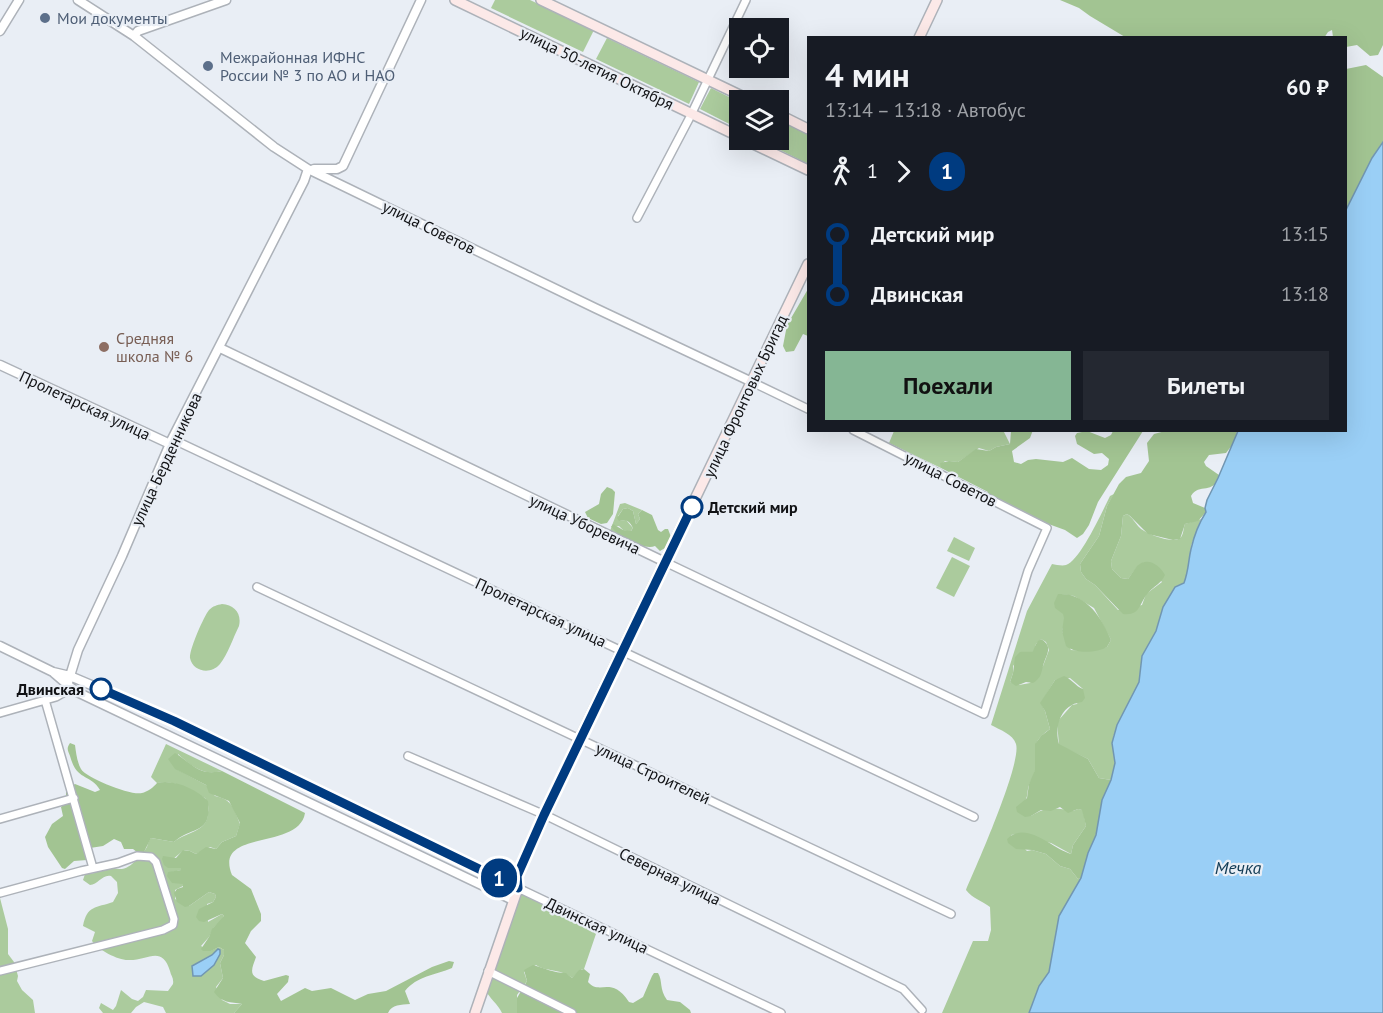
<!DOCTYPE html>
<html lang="ru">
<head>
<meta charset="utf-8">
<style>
  body { margin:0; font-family:"PT Sans",sans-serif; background:#242831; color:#f1f3f6; height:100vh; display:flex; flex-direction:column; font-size:22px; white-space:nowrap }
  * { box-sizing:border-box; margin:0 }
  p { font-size:20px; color:#9ea1a6 }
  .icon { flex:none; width:33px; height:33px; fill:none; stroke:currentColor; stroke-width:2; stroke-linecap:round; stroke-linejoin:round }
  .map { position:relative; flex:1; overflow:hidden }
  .drawer { position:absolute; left:807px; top:36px; width:540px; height:396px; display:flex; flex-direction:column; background:#171b24; border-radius:0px; box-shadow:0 6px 24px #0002 }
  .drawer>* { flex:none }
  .badge { padding:0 12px; border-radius:20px; font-size:21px; line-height:39px }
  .controls { position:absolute; left:729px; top:18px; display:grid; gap:12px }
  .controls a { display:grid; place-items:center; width:60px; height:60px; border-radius:0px; background:#171b24; box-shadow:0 6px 24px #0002; font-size:30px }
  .map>.badge { position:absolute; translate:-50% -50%; box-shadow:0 0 0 3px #fff }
  .legs { display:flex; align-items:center; gap:9px; height:66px; padding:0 18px; font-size:20px }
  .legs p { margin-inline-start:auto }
  .head { display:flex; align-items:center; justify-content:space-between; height:102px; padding:0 18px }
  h1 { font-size:33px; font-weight:600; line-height:45px }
  .cta { display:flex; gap:12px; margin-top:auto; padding:12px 18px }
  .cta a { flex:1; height:69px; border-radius:0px; background:#85b694; color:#111; font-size:24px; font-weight:600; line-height:69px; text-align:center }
  .cta a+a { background:#242831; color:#f1f3f6 }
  ul { padding:0 18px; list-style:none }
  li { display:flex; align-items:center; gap:21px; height:60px; font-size:22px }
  li i { display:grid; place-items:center; width:9px; height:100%; margin:0 8px; background:currentColor }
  li i::after { content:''; width:15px; height:15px; margin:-8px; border:4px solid; border-radius:50%; background:#171b24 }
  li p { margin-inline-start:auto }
  li:first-child i { background:linear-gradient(#0000 50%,currentColor 0) }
  li:last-child i { background:linear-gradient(currentColor 50%,#0000 0) }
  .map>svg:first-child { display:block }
  .green { fill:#abcb9d; fill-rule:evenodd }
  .forest { fill:#a2c492 }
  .water { fill:#9acff6; stroke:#7196b2; stroke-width:1.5 }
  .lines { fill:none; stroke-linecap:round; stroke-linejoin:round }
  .minor-casing { stroke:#adb2b9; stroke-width:10 }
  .tertiary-casing { stroke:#adb2b9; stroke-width:11 }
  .secondary-casing { stroke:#adb2b9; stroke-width:12 }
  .minor { stroke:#fff; stroke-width:7 }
  .tertiary { stroke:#fff; stroke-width:8 }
  .secondary { stroke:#fce9e8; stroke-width:9 }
  .line-1-casing { stroke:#fff; stroke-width:14 }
  .line-1 { stroke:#003b80; stroke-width:9 }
  .service-dot { fill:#5c6f8a; stroke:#e9eef5; stroke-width:2 }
  .education-dot { fill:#8d6e63; stroke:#e9eef5; stroke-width:2 }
  .stop-1-dot { fill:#fff; stroke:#003b80; stroke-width:3 }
  .labels { text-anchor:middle; stroke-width:4.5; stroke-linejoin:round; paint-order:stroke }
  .service-label { font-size:16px; fill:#4e5e75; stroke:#e9eef5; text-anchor:start }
  .street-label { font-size:16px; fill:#111215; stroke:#e9eef5 }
  .education-label { font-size:16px; fill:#785e54; stroke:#e9eef5; text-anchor:start }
  .stop-label { font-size:16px; font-weight:bold; fill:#111215; stroke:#e9eef5; text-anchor:start }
  .water-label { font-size:18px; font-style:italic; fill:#113b55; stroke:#e9eef5 }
</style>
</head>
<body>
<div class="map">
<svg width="1383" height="1013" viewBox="0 0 1383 1013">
  <rect width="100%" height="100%" fill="#e9eef5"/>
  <!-- green -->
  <path class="green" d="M495,0H530L594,30L583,52L491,8Z
    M607,38L699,82L689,104L596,59Z
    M711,88L739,102V129L700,109Z
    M779,120L808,135V164L760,140H778Z
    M1003,430L1010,444L996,447L989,451L979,448L958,462L945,461L941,465V468L889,443L894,431Z
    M1114,494L1107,506L1099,536L1080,564L1081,572L1086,579L1095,585L1118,610L1142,605L1146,594L1162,582L1145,562L1137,567L1128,579L1121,578L1112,569L1111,561L1121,536L1123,516L1127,514C1133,518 1135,523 1140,528C1146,534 1173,544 1180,538C1184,535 1183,528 1185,524L1201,519L1191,546L1189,568L1184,583L1167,601L1163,607L1156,631L1142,656L1139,682L1113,737L1115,763L1111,780L1099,778L1088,759L1059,745L1057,722L1072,705L1077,704L1083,689L1070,678L1055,680L1041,703L1045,711L1050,729C1026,746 1040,750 1035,771C1034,777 1029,782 1028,789C1027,794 1028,797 1024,802L1031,816C1047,806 1056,808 1073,811L1078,809L1083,810L1086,826L1073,845L1071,854L1051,843L1041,841L1025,833L1011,835L1027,851L1032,850L1046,854L1060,866L1070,869L1078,879L1081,878L1059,916L1049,972L1039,986L1029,1013H942L973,941H988L991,930L990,907C981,900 973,899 966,890C976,867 1022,763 1016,744C1013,734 1000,730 991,725L1027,611L1052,564C1056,565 1063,566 1066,565C1080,561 1103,510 1110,496ZM1062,594L1074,596L1094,608L1109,636L1111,640L1107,647L1086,651L1071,650L1062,631L1065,621ZM1041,639L1046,642L1049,650L1043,666L1030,683L1019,685L1010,682L1013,673V666L1024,652L1031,653L1034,651L1036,644Z
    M625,503L642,510L638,514L640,519L636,524L633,511L628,508L623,509L618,516L620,521L626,520L633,528L630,532L623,530L619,526L611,527L624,538L610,531L620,504Z
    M954,537L975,548L969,561L947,551Z
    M952,557L970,566L954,597L936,588Z
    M222,604C234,605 242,613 239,626C233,638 228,654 220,664C211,675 193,672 190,658C189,650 204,616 209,610C213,606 217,605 222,604Z
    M166,744L222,771C204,776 192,767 178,754V770L206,785L215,796C232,799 234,809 240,824L236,836L222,842L216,849L210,847L196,854L190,851L184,850L173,859L168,868L181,867V870L168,873L184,884L183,886L175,890V899L189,906L209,892L215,894L216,897L213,902L207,904L208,922L222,914L224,916L221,921L214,927L209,937L201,946L210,951L219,947L224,950V955L220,963L223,978L216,987L222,1000L230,1004H242L234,1013H166L163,1007L144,1002L136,1007L131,1013H103L99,1008L101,1003L113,1010L116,1006L121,990L132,999L138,1001L143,997L146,990L168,991L173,984C174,978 171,976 170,971C162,944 147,961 128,960C117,960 99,950 92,941L95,932L83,926C87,905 96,908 113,902L118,893L117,882L111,876C102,874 98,885 90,885L83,880L85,874L95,873L101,866L106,865C120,872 127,870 137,859C140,855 145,851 147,847C148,843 149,840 151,838L174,842C186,831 208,833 208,812C209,807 208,803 205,798C189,790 176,779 157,783L151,777Z
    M520,892L598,928L584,969H582L572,978C563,969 546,972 536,965L524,972L527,981L517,995V1013H502C498,1004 489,998 484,988Z
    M0,898L8,929V954L14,962L18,976L17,981L22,990L33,1000L35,1013H0Z"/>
  <!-- forest -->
  <path class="forest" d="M1060,0H1383V45L1378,55L1370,56L1357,45L1346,47V38L1333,37L1332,30L1328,32L1324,38L1125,37L1090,16L1079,8Z
    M1366,65L1383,77V142L1372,158L1346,210V69Z
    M808,289V336L803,334L794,351L786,352L783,346L787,325Z
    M1033,430L1030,438L1012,451L1014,462L1021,464L1028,460L1036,459L1063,462L1072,458L1089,469L1101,470L1108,465L1109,459L1102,453L1094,454L1077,444L1075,436L1077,433L1087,431L1105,438L1111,435L1113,431H1143L1098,502L1089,525L1083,534L1077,538L1065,530L1032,518L1013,507L987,497L988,492L941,468L940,463L949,461L958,462L976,449L989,451L996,447L1010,444L1011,431Z
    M1169,430L1236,431L1237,432L1233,444L1226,453L1209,455L1204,462L1206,466L1219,475C1214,496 1199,482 1191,496L1193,503L1205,508L1206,512L1198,521L1185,524L1180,539L1173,540L1148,534L1130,516L1127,514L1123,516L1121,536L1111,561L1112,569L1121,578L1128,579C1131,575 1134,570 1137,566C1147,556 1160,565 1165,575C1161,584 1154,586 1148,593C1139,603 1141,616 1123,614L1095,585L1086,579L1081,572L1080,564L1099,536L1107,506L1119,484L1126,477L1141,473L1149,461L1147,443L1154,434Z
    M607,487L612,489L615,492L613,514L607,523L601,524L588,518L585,512L599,504L601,494Z
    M628,508L633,511L636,524L640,519L638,514L642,510L652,515L658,530L661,532L665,529H668L671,537L665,548L660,551L655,546C644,551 618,536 611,527L613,524L623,530L631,531L633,528C629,520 626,520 619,521L617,518L623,509Z
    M1058,594C1086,592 1102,618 1111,640L1107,647C1097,653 1075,654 1066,646L1062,631L1064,618L1063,614L1055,608L1054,603Z
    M1041,639C1054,647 1046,654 1043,666C1041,674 1041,678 1033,683L1026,682L1016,686L1010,682L1013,673L1015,657L1020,652C1039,651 1029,655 1038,641Z
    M1064,676C1072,679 1075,686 1083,689L1085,698L1082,702C1078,703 1075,703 1072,705C1058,712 1055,731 1059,744L1088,759L1099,778L1111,780L1102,800L1096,835L1088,853L1081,878L1078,879L1070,869L1060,866L1046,854L1032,850L1016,849L1008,843L1007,839C1027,820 1052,849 1071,854L1073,845L1086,826L1082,810L1078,809L1068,813L1060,807L1051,811L1041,810L1031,816L1025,817L1017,812L1016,807L1027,798L1029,784L1035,770V744L1041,736L1050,729L1045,711L1040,703L1055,680Z
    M70,743L75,745C76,752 77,762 81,769C86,778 131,796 142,793C147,792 154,787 157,783C174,779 196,789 208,801C212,836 192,825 174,842L151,838L142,856L133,849H124L121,842L114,839L103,846L90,848L87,860L74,861L65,869L62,868L48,847L45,837L52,824L63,816L61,807L66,802V789L75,784L95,792L100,790C90,773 77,782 70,756C68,750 66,749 70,743Z
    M175,753C193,764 198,776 222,771L305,813C299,851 213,828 232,875L251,889L261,914V921L251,931L245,943L256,957C252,969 247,976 264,981L286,975L289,976L288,982L277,994L281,1001L305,988L312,991L331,988L355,1000L368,994L386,991L432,967L449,961L454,962L452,968C435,975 417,976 405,991L410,1004C401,1005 392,1004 388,1013H234L242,1004C231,1002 221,1003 214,992L223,978L220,963L224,955V950L219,947L211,951H203L201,949L209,937L212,929L224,916L222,914L204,922L199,921L196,917L199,909L213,902L216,897L215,894L209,892L189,906L185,907L177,902L174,893L177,889L183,887V884L172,883L167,876L168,872L181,870V868H168L164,865L162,859L163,856L176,858L183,850L190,851L196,854L206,847L216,849L222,842L236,836L240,823L229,801L209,793L206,785L175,769L168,759Z
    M533,965C544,968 554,973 566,973L572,978L579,970L584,969L590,974L588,982C600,996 611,975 629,1002L633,1003L643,997L652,976L654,973H658C663,981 659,989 667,1000L680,1002L690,1010L691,1013H517V998L527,981L524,970Z"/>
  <!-- water -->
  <path class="water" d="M1383,142V1013H1029L1039,986L1049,972L1059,916L1081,878L1088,853L1096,835L1102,800L1111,780L1115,763L1112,743L1117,725L1139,682L1142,656L1156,631L1163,607L1175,587L1184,583C1189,569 1188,562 1191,549C1194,536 1199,523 1206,512L1205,508L1207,500L1218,478L1238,431L1346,430V210L1372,158Z
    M218,949L220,950V954L214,965L201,976H193L192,966L212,955Z"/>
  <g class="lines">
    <!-- minor casing -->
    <g class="minor-casing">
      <path id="minor" d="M637,218L689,119L746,0
        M752,382L808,409
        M172,439L974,817
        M665,562L984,714L1028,571L1047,528L853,430
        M257,587L951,914
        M45,700L93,868
        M0,713L56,697L63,693L69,681
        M408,756L545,815L903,989L922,1010
        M0,819L74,798
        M518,888L781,1013
        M0,893L81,871L118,863L137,856L151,857L156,862L174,919L173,925L163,930L0,971
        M488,971L572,1013"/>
    </g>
    <!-- tertiary casing -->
    <g class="tertiary-casing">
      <path id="tertiary" d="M78,0L134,36L274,147L308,169L595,308L752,382
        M0,31L19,0
        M134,36L138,31L226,0
        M314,169H337L343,166L421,0
        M220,348L665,562
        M0,365L170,444
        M0,646L53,672L70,676L155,712L518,888
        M54,673L75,691L513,900
        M70,676L78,650L122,556L172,439L304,181L308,169"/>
    </g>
    <!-- secondary casing -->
    <g class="secondary-casing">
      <path id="secondary" d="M455,0L740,137
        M541,0L750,100
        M919,38L937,0
        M778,114L808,129
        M745,140L808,170
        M475,1013L518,888L517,876L580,738L808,264"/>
    </g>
    <!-- minor -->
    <use href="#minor" class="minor"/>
    <!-- tertiary -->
    <use href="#tertiary" class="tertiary"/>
    <!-- secondary -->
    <use href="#secondary" class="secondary"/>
  </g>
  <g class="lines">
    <!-- line-1 casing -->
    <g class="line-1-casing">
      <path id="line-1" d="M101,689L174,721L518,888L517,876L544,815L692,507"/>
    </g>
    <!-- line-1 -->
    <use href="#line-1" class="line-1"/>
  </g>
  <!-- markers -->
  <g class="service-dot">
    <circle cx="45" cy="18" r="6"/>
    <circle cx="208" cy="66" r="6"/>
  </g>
  <circle class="education-dot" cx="104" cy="347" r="6"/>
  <g class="stop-1-dot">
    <circle cx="692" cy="507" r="10"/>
    <circle cx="101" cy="689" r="10"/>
  </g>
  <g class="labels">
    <!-- service labels -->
    <g class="service-label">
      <text x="57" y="24">Мои документы</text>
      <text x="220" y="63">Межрайонная ИФНС<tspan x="220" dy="18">России № 3 по АО и НАО</tspan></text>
    </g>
    <!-- street labels -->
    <g class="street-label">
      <text transform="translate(597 68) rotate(26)" y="6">улица 50-летия Октября</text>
      <text transform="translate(429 227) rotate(26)" y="6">улица Советов</text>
      <text transform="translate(745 396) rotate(-65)" y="6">улица Фронтовых Бригад</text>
      <text transform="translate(85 405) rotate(25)" y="6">Пролетарская улица</text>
      <text transform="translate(166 459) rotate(-65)" y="6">улица Берденникова</text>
      <text transform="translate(951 479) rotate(27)" y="6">улица Советов</text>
      <text transform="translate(585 524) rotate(25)" y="6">улица Уборевича</text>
      <text transform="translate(541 612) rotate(25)" y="6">Пролетарская улица</text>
      <text transform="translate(653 773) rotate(25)" y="6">улица Строителей</text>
      <text transform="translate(670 876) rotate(26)" y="6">Северная улица</text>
      <text transform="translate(597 925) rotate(25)" y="6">Двинская улица</text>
    </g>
    <!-- education labels -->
    <g class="education-label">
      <text x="116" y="344">Средняя<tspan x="116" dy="18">школа № 6</tspan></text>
    </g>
    <!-- stop labels -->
    <g class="stop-label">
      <text x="708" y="513">Детский мир</text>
      <text x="84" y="695" text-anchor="end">Двинская</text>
    </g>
    <!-- water labels -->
    <g class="water-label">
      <text x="1238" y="874">Мечка</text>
    </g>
  </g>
</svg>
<div class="controls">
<a><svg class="icon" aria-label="locate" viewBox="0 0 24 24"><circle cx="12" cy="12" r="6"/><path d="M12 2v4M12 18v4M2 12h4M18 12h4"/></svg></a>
<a><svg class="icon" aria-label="layers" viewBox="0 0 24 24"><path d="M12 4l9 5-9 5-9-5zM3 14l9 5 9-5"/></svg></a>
</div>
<b class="badge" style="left:499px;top:878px;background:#003b80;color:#fff">1</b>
<section class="drawer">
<div class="head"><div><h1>4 мин</h1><p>13:14 – 13:18 · Автобус</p></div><b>60 ₽</b></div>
<div class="legs"><svg class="icon" aria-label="walk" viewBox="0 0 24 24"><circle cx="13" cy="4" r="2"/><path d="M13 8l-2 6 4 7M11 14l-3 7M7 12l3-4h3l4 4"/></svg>1<svg class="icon" aria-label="forward" viewBox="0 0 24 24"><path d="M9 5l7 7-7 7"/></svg><b class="badge" style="background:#003b80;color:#fff">1</b></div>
<ul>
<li><i style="color:#003b80"></i><b>Детский мир</b><p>13:15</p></li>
<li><i style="color:#003b80"></i><b>Двинская</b><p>13:18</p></li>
</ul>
<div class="cta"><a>Поехали</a><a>Билеты</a></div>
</section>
</div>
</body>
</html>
